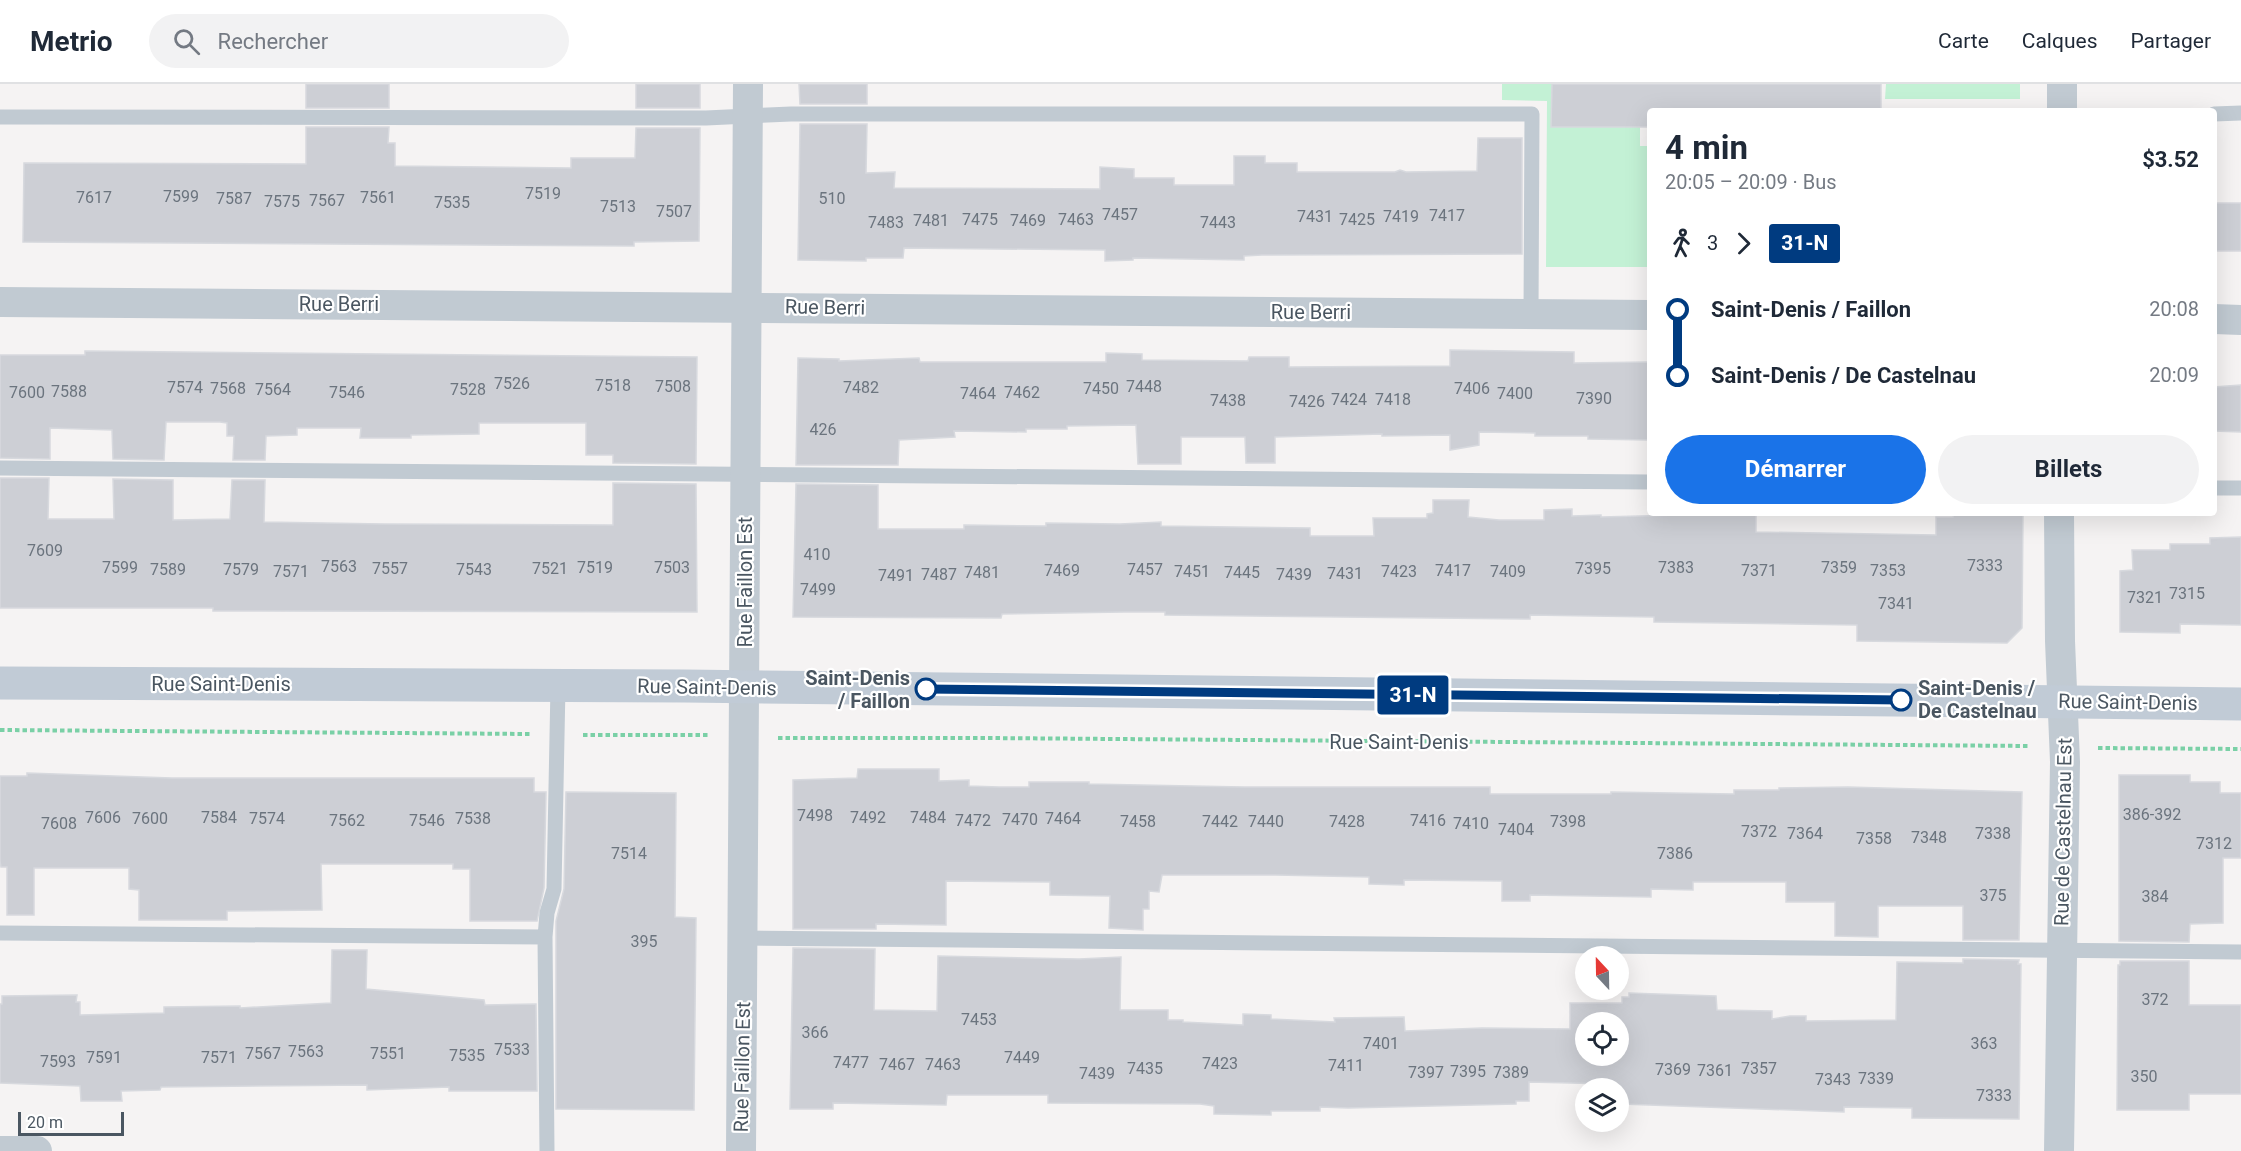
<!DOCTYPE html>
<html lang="fr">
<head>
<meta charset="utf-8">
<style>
  body { margin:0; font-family:Roboto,sans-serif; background:#f2f2f3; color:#1f2937; height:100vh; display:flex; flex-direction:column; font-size:22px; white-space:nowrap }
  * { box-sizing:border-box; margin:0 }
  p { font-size:20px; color:#747a83 }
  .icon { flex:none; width:33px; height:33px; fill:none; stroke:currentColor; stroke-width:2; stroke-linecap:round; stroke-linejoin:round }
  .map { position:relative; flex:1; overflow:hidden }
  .drawer { position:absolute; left:1647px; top:24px; width:570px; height:408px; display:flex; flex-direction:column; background:#fff; border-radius:6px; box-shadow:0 6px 24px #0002 }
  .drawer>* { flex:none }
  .badge { padding:0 12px; border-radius:4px; font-size:21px; line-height:39px }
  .needle { width:39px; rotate:338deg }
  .tools { position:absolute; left:1575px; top:862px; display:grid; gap:12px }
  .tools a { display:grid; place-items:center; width:54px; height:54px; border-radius:50%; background:#fff; box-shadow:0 6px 24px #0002; font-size:30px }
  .scale { position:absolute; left:18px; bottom:15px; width:106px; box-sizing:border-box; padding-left:6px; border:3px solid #4a5661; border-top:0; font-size:16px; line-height:21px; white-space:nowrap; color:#4a5661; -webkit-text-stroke:4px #fff; paint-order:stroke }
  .map>.badge { position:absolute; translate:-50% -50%; box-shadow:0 0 0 3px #fff }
  .legs { display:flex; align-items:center; gap:9px; height:66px; padding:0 18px; font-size:20px }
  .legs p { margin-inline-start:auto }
  .overview { display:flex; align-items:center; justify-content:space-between; height:102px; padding:0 18px }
  h1 { font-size:33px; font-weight:700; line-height:45px }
  .cta { display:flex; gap:12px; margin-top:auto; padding:12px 18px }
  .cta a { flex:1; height:69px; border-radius:36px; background:#1a73e8; color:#fff; font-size:24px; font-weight:700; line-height:69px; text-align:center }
  .cta a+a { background:#f2f2f3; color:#1f2937 }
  ul { padding:0 18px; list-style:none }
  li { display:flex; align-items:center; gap:21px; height:66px; font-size:22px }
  li i { display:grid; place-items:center; width:9px; height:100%; margin:0 8px; background:currentColor }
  li i::after { content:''; width:15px; height:15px; margin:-8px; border:4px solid; border-radius:50%; background:#fff }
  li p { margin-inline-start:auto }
  li:first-child i { background:linear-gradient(#0000 50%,currentColor 0) }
  li:last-child i { background:linear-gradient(currentColor 50%,#0000 0) }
  header { display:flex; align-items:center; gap:36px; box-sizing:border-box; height:84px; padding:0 30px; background:#fff; border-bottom:2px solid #e0e1e3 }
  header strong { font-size:28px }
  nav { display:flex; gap:33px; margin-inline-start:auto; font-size:21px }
  .search { width:420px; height:54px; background:#f2f2f3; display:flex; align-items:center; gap:15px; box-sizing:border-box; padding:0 21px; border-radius:33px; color:#747a83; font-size:22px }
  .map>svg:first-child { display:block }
  .green { fill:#c3f1d5 }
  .building { fill:#cdcfd5; stroke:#d7d9de; stroke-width:1.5; fill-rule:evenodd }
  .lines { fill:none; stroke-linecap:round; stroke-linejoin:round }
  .path { stroke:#7ad0a6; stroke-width:4; stroke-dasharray:4.5 3; stroke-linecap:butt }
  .lane { stroke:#c1cad2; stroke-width:15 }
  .street { stroke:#c1cad2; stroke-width:30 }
  .secondary { stroke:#c1cbd6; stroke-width:33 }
  .line-1-casing { stroke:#fff; stroke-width:14 }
  .line-1 { stroke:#003b80; stroke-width:9 }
  .stop-1-dot { fill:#fff; stroke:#003b80; stroke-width:3 }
  .labels { text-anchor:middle; stroke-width:4.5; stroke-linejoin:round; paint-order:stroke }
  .number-label { font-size:16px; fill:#6b747e }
  .street-label { font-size:20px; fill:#4a5661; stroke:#fff }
  .stop-label { font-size:20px; font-weight:bold; fill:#4a5661; stroke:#fff; text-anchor:end }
</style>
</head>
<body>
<header>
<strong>Metrio</strong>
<div class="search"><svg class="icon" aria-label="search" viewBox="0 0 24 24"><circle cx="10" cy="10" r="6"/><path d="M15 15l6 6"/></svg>Rechercher</div>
<nav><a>Carte</a><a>Calques</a><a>Partager</a></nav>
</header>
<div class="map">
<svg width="2241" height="1067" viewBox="0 0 2241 1067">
  <rect width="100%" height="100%" fill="#f5f3f3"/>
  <!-- green -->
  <path class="green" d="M1502,0H1552V6L1640,43V62H1650V183H1546L1547,17L1502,16Z
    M1886,0H2020V15H1885Z"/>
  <!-- building -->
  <path class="building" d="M306,0H389V24H306Z
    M636,0H700V24H636Z
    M799,0H867V20H800Z
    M1552,0H1881V27H1650V43H1551Z
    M800,40H867L866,89L895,88L894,104L1100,105V83L1134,85V94H1174V101H1234V72H1265V79H1297V88H1395L1400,86L1406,88L1477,87L1478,54H1522V170L1262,171L1244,172V176L1133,174V176L1105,177V166L904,164L903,174H866V177L798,176Z
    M306,43H389L388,59H395V82L571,84V74H635L636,44H700L699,157L634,158V162L23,158L24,79L306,80Z
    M2214,119H2241V167H2214Z
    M1450,266L1574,268V279L1650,278V356L1588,355V352H1535V349L1479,348V361L1450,366V351L1382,352V350L1275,353V379H1246L1245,353H1181V380H1138L1136,341L1067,342V345H1026V348L954,347L955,353L899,356L898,381H796L798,274L839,275V277L919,274L920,278H1106V269L1142,270V276L1248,277L1249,273H1289V283L1450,282Z
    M85,267L697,273L696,380L613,379V371H586V339H479V350L411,351V354H360L361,344H297V351L266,352L265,376H233L234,352H227V339L220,338H166L164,376L113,375L112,346L50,344V375L0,374V271H85Z
    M2241,301V348L2214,347V303Z
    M0,394H49L48,435H114L113,395L173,396V436L230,435L232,396H265L264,438L384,440L613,441V399L696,400L697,528L262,527H213V524H0Z
    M796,400L878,401V445H964V441L1046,442V439L1120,440L1161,438V442L1310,444V452H1374L1373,434H1427V430L1433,429V416H1469L1468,433L1499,436H1544V426L1572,425V432L1601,431V433L1756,429V448L1936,451V433H1953V429H2023L2022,544L2007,559L1857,557V541L1654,538V533L1530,531V535L1165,531V528H1124L1002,530L1001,534L793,533Z
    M2241,453V541L2180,540V549L2120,548V487L2133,486L2132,466H2170V460H2210V454Z
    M858,685H939V697L969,696V702L999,703H1029V698H1089V700L1244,703H1490V710H1611V708L1734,710V706H1779V704L1848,703L2022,708L2019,856H1963V822H1878V853L1835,852V818H1786V798H1693V806L1651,805V813L1530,811V817H1502V797L1404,796V801L1369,800V793L1276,791H1162L1159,808L1149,807V825H1143V846L1109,844L1110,812L1050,811V798L946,797V841L876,840V845H793V696L857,694Z
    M27,689L172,694H534V708H546L544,804L537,837H470V785H453V780H321L322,826L227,827V836H139V806L129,805V784H34V831H7V783H1L0,777V692H27Z
    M2119,691H2190V698H2220V709H2241V774H2223V839L2190,840L2189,858L2119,857Z
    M566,708L676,709L675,833L696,834L694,1026L556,1025V837L564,805Z
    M793,864L875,865L874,926L937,927L938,872L1079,875L1121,873L1120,926H1168V936H1183V938L1243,941V930L1271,931V935L1335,938L1334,934L1404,933L1405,947L1482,944L1570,945V919H1622V913H1629V909L1716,912L1717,926L1772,927V935L1790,932H1806V937L1896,936L1897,878L1963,879V875L2019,876L2018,880H2021L2019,1035L1912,1034V1024L1844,1023V1028L1622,1020V1011H1618V1005H1609L1610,1000L1529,998V1017H1516V1020L1348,1024L1320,1023V1027H1271V1031L1214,1030V1022L1200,1020L1048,1019V1011H947L946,1021L833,1019V1025H790ZM1586,939H1618V972H1586Z
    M332,866H367L366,905L484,916L485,921L536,920L537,1007H449V1003L367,1006V1001L161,1003L160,1006L121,1007L122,1017H81L80,1002L0,999V920H2V912L77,911L76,918H80V931L164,929V923L240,922V924L331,919Z
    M2120,877H2189V921H2241V1010H2189V1026H2117L2118,881H2120Z"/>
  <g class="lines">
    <!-- path -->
    <path class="path" d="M0,646L530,650
      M583,651H710
      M778,654H986L2030,662
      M2098,664L2241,665"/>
    <!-- lane -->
    <path class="lane" d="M2214,30L2241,29
      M0,33L706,34L791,30H1532L1531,230
      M0,384L1650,398
      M2214,404H2241
      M0,849L545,853
      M743,854L2241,868
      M547,1067L545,853L547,829L554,805L558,602"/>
    <!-- street -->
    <path class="street" d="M2062,27V0
      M0,218L1650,231
      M2214,235L2241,236
      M0,1067H37
      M741,1067L748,0
      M2059,1067L2065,678L2060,557L2059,429"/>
    <!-- secondary -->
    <path class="secondary" d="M0,599L685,602L2241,620"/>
  </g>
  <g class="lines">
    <!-- line-1 casing -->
    <g class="line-1-casing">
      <path id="line-1" d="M926,605L1901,616"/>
    </g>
    <!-- line-1 -->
    <use href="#line-1" class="line-1"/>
  </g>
  <!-- markers -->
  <g class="stop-1-dot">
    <circle cx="926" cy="605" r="10"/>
    <circle cx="1901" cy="616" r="10"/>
  </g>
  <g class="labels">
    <!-- number labels -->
    <g class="number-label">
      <text x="543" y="115">7519</text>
      <text x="181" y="118">7599</text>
      <text x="94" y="119">7617</text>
      <text x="378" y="119">7561</text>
      <text x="234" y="120">7587</text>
      <text x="832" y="120">510</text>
      <text x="327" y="122">7567</text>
      <text x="282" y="123">7575</text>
      <text x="452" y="124">7535</text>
      <text x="618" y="128">7513</text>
      <text x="674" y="133">7507</text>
      <text x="1120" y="136">7457</text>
      <text x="1447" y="137">7417</text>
      <text x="1315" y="138">7431</text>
      <text x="1401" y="138">7419</text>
      <text x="980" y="141">7475</text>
      <text x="1076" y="141">7463</text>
      <text x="1357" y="141">7425</text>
      <text x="931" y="142">7481</text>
      <text x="1028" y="142">7469</text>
      <text x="886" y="144">7483</text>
      <text x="1218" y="144">7443</text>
      <text x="512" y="305">7526</text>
      <text x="613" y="307">7518</text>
      <text x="673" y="308">7508</text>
      <text x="1144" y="308">7448</text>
      <text x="185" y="309">7574</text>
      <text x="861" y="309">7482</text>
      <text x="228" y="310">7568</text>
      <text x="1101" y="310">7450</text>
      <text x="1472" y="310">7406</text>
      <text x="273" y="311">7564</text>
      <text x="468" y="311">7528</text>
      <text x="69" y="313">7588</text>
      <text x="27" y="314">7600</text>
      <text x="347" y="314">7546</text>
      <text x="1022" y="314">7462</text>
      <text x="978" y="315">7464</text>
      <text x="1515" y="315">7400</text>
      <text x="1594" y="320">7390</text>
      <text x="1349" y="321">7424</text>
      <text x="1393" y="321">7418</text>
      <text x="1228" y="322">7438</text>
      <text x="1307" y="323">7426</text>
      <text x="823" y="351">426</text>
      <text x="45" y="472">7609</text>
      <text x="817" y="476">410</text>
      <text x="1985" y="487">7333</text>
      <text x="339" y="488">7563</text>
      <text x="120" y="489">7599</text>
      <text x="595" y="489">7519</text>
      <text x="672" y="489">7503</text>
      <text x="1676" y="489">7383</text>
      <text x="1839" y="489">7359</text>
      <text x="390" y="490">7557</text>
      <text x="550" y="490">7521</text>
      <text x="1593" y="490">7395</text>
      <text x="168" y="491">7589</text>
      <text x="241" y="491">7579</text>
      <text x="474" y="491">7543</text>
      <text x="1145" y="491">7457</text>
      <text x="1062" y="492">7469</text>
      <text x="1453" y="492">7417</text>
      <text x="1759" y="492">7371</text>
      <text x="1888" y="492">7353</text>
      <text x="291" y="493">7571</text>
      <text x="1192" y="493">7451</text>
      <text x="1399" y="493">7423</text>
      <text x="1508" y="493">7409</text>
      <text x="982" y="494">7481</text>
      <text x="1242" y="494">7445</text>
      <text x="1345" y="495">7431</text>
      <text x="939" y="496">7487</text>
      <text x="1294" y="496">7439</text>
      <text x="896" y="497">7491</text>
      <text x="818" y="511">7499</text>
      <text x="2187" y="515">7315</text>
      <text x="2145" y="519">7321</text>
      <text x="1896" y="525">7341</text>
      <text x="2152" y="736">386-392</text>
      <text x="815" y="737">7498</text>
      <text x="103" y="739">7606</text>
      <text x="219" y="739">7584</text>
      <text x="868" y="739">7492</text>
      <text x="928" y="739">7484</text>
      <text x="150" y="740">7600</text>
      <text x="267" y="740">7574</text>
      <text x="473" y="740">7538</text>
      <text x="1063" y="740">7464</text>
      <text x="1020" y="741">7470</text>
      <text x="347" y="742">7562</text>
      <text x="427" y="742">7546</text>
      <text x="973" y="742">7472</text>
      <text x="1428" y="742">7416</text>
      <text x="1138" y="743">7458</text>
      <text x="1220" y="743">7442</text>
      <text x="1266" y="743">7440</text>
      <text x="1347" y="743">7428</text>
      <text x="1568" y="743">7398</text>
      <text x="59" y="745">7608</text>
      <text x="1471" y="745">7410</text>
      <text x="1516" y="751">7404</text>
      <text x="1759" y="753">7372</text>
      <text x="1805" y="755">7364</text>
      <text x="1993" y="755">7338</text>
      <text x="1929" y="759">7348</text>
      <text x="1874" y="760">7358</text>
      <text x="2214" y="765">7312</text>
      <text x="629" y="775">7514</text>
      <text x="1675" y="775">7386</text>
      <text x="1993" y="817">375</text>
      <text x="2155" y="818">384</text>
      <text x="644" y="863">395</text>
      <text x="2155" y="921">372</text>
      <text x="979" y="941">7453</text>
      <text x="815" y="954">366</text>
      <text x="1381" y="965">7401</text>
      <text x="1984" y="965">363</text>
      <text x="512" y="971">7533</text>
      <text x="306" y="973">7563</text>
      <text x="263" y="975">7567</text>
      <text x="388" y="975">7551</text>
      <text x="467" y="977">7535</text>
      <text x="104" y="979">7591</text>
      <text x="219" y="979">7571</text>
      <text x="1022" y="979">7449</text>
      <text x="58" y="983">7593</text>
      <text x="851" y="984">7477</text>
      <text x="1220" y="985">7423</text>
      <text x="897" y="986">7467</text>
      <text x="943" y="986">7463</text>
      <text x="1346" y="987">7411</text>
      <text x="1145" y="990">7435</text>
      <text x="1759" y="990">7357</text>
      <text x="1673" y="991">7369</text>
      <text x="1715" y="992">7361</text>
      <text x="1468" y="993">7395</text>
      <text x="1426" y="994">7397</text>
      <text x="1511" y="994">7389</text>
      <text x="1097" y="995">7439</text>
      <text x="2144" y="998">350</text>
      <text x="1876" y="1000">7339</text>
      <text x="1833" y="1001">7343</text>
      <text x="1994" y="1017">7333</text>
    </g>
    <!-- street labels -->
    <g class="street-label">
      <text x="339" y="227">Rue Berri</text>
      <text transform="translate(825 223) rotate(1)" y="7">Rue Berri</text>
      <text x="1311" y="235">Rue Berri</text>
      <text transform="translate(745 498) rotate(-90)" y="7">Rue Faillon Est</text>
      <text x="221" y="607">Rue Saint-Denis</text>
      <text transform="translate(707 603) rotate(1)" y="7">Rue Saint-Denis</text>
      <text transform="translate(2128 618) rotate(1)" y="7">Rue Saint-Denis</text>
      <text x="1399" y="665">Rue Saint-Denis</text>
      <text transform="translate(2063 748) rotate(-89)" y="7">Rue de Castelnau Est</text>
      <text transform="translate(742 983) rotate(-89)" y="7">Rue Faillon Est</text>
    </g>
    <!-- stop labels -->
    <g class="stop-label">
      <text x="910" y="601">Saint-Denis<tspan x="910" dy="23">/ Faillon</tspan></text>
      <text x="1918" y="611" text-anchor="start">Saint-Denis /<tspan x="1918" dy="23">De Castelnau</tspan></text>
    </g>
  </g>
</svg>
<div class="tools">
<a><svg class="needle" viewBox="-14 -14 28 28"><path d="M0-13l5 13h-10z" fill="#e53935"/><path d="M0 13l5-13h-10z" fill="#747a83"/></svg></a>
<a><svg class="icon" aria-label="locate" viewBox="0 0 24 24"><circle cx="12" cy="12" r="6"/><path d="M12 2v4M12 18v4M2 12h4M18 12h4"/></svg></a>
<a><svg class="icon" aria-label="layers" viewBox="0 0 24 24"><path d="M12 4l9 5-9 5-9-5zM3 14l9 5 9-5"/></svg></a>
</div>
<div class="scale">20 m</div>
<b class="badge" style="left:1413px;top:611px;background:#003b80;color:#fff">31-N</b>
<section class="drawer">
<div class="overview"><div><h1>4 min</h1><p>20:05 – 20:09 · Bus</p></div><b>$3.52</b></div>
<div class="legs"><svg class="icon" aria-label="walk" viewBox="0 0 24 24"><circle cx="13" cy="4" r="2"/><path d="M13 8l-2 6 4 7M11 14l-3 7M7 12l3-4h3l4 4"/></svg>3<svg class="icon" aria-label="forward" viewBox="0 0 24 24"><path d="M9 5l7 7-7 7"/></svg><b class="badge" style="background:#003b80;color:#fff">31-N</b></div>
<ul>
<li><i style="color:#003b80"></i><b>Saint-Denis / Faillon</b><p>20:08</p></li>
<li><i style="color:#003b80"></i><b>Saint-Denis / De Castelnau</b><p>20:09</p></li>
</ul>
<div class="cta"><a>Démarrer</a><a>Billets</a></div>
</section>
</div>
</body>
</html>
